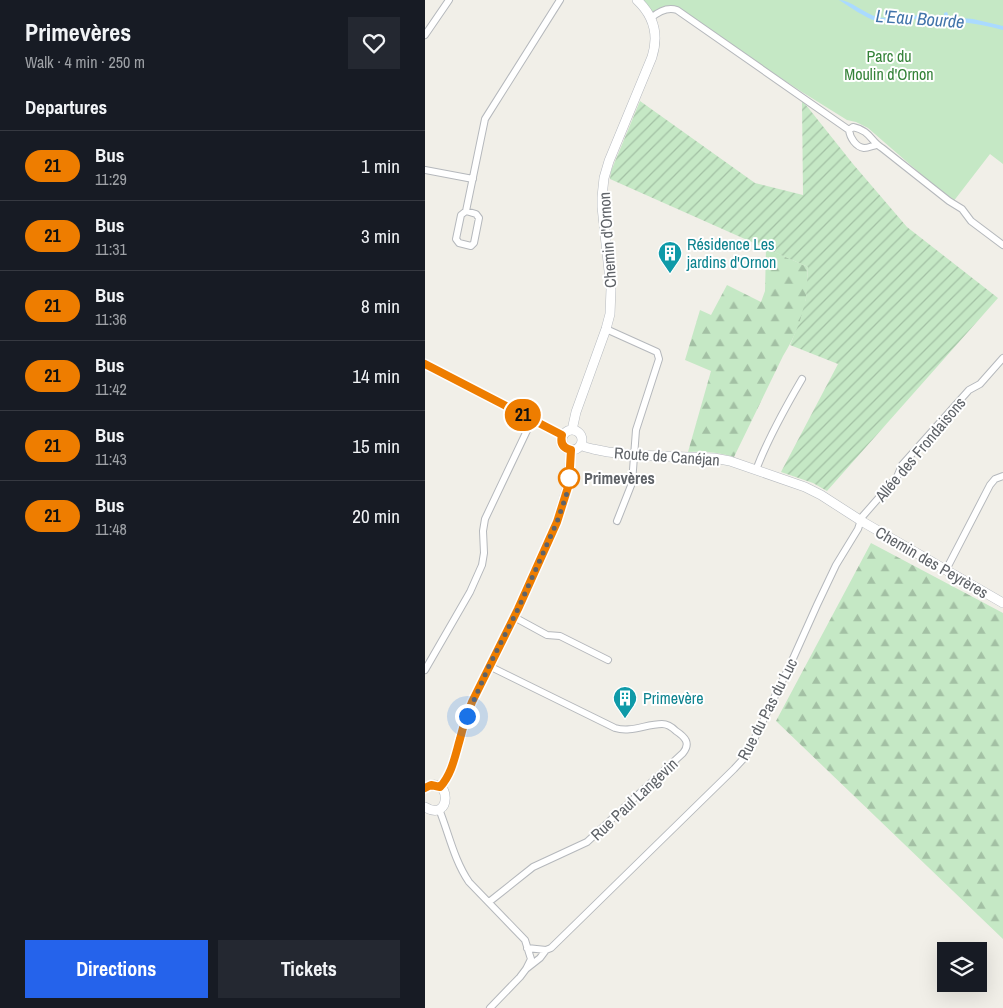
<!DOCTYPE html>
<html lang="en">
<head>
<meta charset="utf-8">
<style>
  body { margin:0; font-family:"Archivo Narrow",sans-serif; background:#242831; color:#f1f3f6; height:100vh; display:flex; flex-direction:column; font-size:19px; white-space:nowrap }
  * { box-sizing:border-box; margin:0 }
  p { font-size:16px; color:#9ea1a6 }
  .icon { flex:none; width:28px; height:28px; fill:none; stroke:currentColor; stroke-width:2; stroke-linecap:round; stroke-linejoin:round }
  .map { position:relative; flex:1; overflow:hidden }
  .sheet { display:flex; flex-direction:column; background:#171b24; width:425px }
  .sheet>* { flex:none }
  .badge { padding:0 10px; border-radius:16px; font-size:18px; line-height:32px }
  .tools { position:absolute; left:512px; top:942px; display:grid; gap:10px }
  .tools a { display:grid; place-items:center; width:50px; height:50px; border-radius:0px; background:#171b24; box-shadow:0 5px 20px #0002; font-size:25px }
  .you { position:absolute; width:25px; height:25px; margin:-12px; border:4px solid #fff; border-radius:50%; background:#1a73e8; box-shadow:0 0 0 8px #1a73e833 }
  .map>.badge { position:absolute; translate:-50% -50%; box-shadow:0 0 0 2px #fff }
  h2 { padding:0 25px; font-size:19px; line-height:45px }
  .round { display:grid; place-items:center; flex:none; width:52px; height:52px; border-radius:0px; background:#242831 }
  .summary { display:flex; align-items:center; justify-content:space-between; height:85px; padding:0 25px }
  h1 { font-size:24px; font-weight:700; line-height:38px }
  .cta { display:flex; gap:10px; margin-top:auto; padding:10px 25px }
  .cta a { flex:1; height:58px; border-radius:0px; background:#2563eb; color:#fff; font-size:20px; font-weight:700; line-height:58px; text-align:center }
  .cta a+a { background:#242831; color:#f1f3f6 }
  ul { padding:0; list-style:none }
  li { display:flex; align-items:center; gap:15px; height:70px; padding:0 25px; border-top:1px solid #363941 }
  li div { flex:1 }
  li b { display:block; font-size:19px }
  li em { font-style:normal }
  li .badge { min-width:55px; font-weight:700; text-align:center }
  main { display:flex; flex:1; min-height:0 }
  .map>svg:first-child { display:block }
  .forest { fill:url(#forest-firs) }
  .park { fill:#c5e8c5 }
  .garden { fill:url(#garden-furrows) }
  .water { fill:#aadaff }
  .lines { fill:none; stroke-linecap:round; stroke-linejoin:round }
  .street-casing { stroke:#b5b8bc; stroke-width:8 }
  .secondary-casing { stroke:#b6babf; stroke-width:10 }
  .street { stroke:#fff; stroke-width:6 }
  .secondary { stroke:#fff; stroke-width:9 }
  .line-casing { stroke:#fff; stroke-width:11 }
  .line { stroke:#ee7d00; stroke-width:8 }
  .walk { stroke:#5f6368; stroke-width:5; stroke-dasharray:0 9 }
  .stop-dot { fill:#fff; stroke:#ee7d00; stroke-width:2.5 }
  .labels { text-anchor:middle; stroke-width:4; stroke-linejoin:round; paint-order:stroke }
  .park-label { font-size:16px; fill:#348238; stroke:#fff }
  .street-label { font-size:16px; fill:#5f6368; stroke:#fff }
  .culture-label { font-size:16px; fill:#0d838f; stroke:#fff; text-anchor:start }
  .stop-label { font-size:16px; font-weight:bold; fill:#5f6368; stroke:#fff; text-anchor:start }
  .water-label { font-size:18px; font-style:italic; fill:#4174aa; stroke:#fff }
</style>
</head>
<body>
<main>
<section class="sheet">
<div class="summary"><div><h1>Primevères</h1><p>Walk · 4 min · 250 m</p></div><a class="round"><svg class="icon" aria-label="heart" viewBox="0 0 24 24"><path d="M12 20l-8-8c-3-5 5-10 8-4 3-6 11-1 8 4z"/></svg></a></div>
<h2>Departures</h2>
<ul>
<li><span class="badge" style="background:#ee7d00;color:#111">21</span><div><b>Bus</b><p>11:29</p></div><em>1 min</em></li>
<li><span class="badge" style="background:#ee7d00;color:#111">21</span><div><b>Bus</b><p>11:31</p></div><em>3 min</em></li>
<li><span class="badge" style="background:#ee7d00;color:#111">21</span><div><b>Bus</b><p>11:36</p></div><em>8 min</em></li>
<li><span class="badge" style="background:#ee7d00;color:#111">21</span><div><b>Bus</b><p>11:42</p></div><em>14 min</em></li>
<li><span class="badge" style="background:#ee7d00;color:#111">21</span><div><b>Bus</b><p>11:43</p></div><em>15 min</em></li>
<li><span class="badge" style="background:#ee7d00;color:#111">21</span><div><b>Bus</b><p>11:48</p></div><em>20 min</em></li>
</ul>
<div class="cta"><a>Directions</a><a>Tickets</a></div>
</section>
<div class="map">
<svg width="578" height="1008" viewBox="0 0 578 1008">
  <defs>
    <pattern id="forest-firs" width="22" height="20" patternUnits="userSpaceOnUse" patternTransform="scale(1.25)"><rect width="22" height="20" fill="#c5e8c5"/><path d="M5 1l3.5 6h-7zM16 11l3.5 6h-7z" fill="#a3c0a4"/></pattern>
    <pattern id="garden-furrows" width="10" height="10" patternUnits="userSpaceOnUse" patternTransform="scale(1.25)"><rect width="10" height="10" fill="#c5e8c5"/><path d="M-1 1l2-2M0 10L10 0M9 11l2-2" fill="none" stroke="#a3c0a4"/></pattern>
  </defs>
  <rect width="100%" height="100%" fill="#f1efe8"/>
  <!-- forest -->
  <path class="forest" d="M341,248L383,267C382,277 383,288 381,298C378,319 369,338 358,356L309,457C294,452 279,451 263,452L286,371L260,360L275,310L286,315L302,285L336,302L340,291Z
    M446,543L578,613V939L351,721Z"/>
  <!-- park -->
  <path class="park" d="M212,0H578V164L565,154L528,202L443,128L431,122L422,120L377,92L252,10L226,18Z"/>
  <!-- garden -->
  <path class="garden" d="M377,100L428,164L482,227L573,298L402,491L388,483L356,472L413,364L365,345L375,321L381,298L383,267L185,179L186,171L215,101L330,183L378,195Z"/>
  <!-- water -->
  <path class="water" d="M414,0C426,0 439,14 453,17C463,19 473,17 484,16C495,15 507,15 519,17V13L522,12L524,17L548,19L578,26V30C552,23 521,19 493,19C480,19 465,23 451,21C440,18 424,6 414,0Z"/>
  <g class="lines">
    <!-- street casing -->
    <g class="street-casing">
      <path id="street" d="M226,18C233,12 243,7 252,10L424,130C425,138 431,147 439,148C443,148 447,146 451,145
        M0,35L24,0
        M424,130L428,127C446,131 445,141 457,148L524,201L537,209L546,221L578,245
        M0,170L48,179
        M41,211L51,214L54,218L49,243L46,246L34,243L31,239L36,215L41,211L60,119L135,0
        M181,329L232,352L234,359L211,430L207,483L192,521
        M331,470C343,438 360,408 377,379
        M521,570L565,485L570,479L578,476
        M89,617L122,635L135,636L183,660
        M0,670L45,592L57,565L59,553L58,531L60,519L107,420
        M14,809C24,834 29,860 44,882L100,940L106,959L101,969L95,977L65,1008
        M64,902L108,867L162,842L258,753C266,743 260,737 251,731C247,727 243,724 237,724C221,724 206,733 190,728L64,666
        M102,948L121,950
        M101,969L115,958L121,950L126,948L309,769L321,756L366,663L392,605L411,565L433,529L437,517L472,477L477,465L544,390L555,384L578,358"/>
    </g>
    <!-- secondary casing -->
    <g class="secondary-casing">
      <path id="secondary" d="M0,364L137,435
        M137 440a10 10 0 1 1 20 0a10 10 0 1 1-20 0Z
        M147,430L151,412L181,329L185,314L186,289L177,207V197L179,178L184,161L227,57C234,35 229,16 212,0
        M156,444L160,447L168,449L183,452L209,455L289,458L305,461L380,487L396,495L438,522L578,603
        M15,787C26,775 29,759 34,743C38,729 42,715 47,702L93,609L132,522L143,485L146,450
        M0,788C27,772 27,824 0,807"/>
    </g>
    <!-- street -->
    <use href="#street" class="street"/>
    <!-- secondary -->
    <use href="#secondary" class="secondary"/>
  </g>
  <g class="lines">
    <!-- line casing -->
    <g class="line-casing">
      <path id="line" d="M0,364L137,435C135,443 138,448 146,450L144,484L132,522L93,609L47,702C42,714 38,727 35,739C30,756 27,774 15,787L6,785L0,788"/>
    </g>
    <!-- line -->
    <use href="#line" class="line"/>
    <!-- walk -->
    <path class="walk" d="M42,716L64,666L93,609L132,522L142,493L145,476L144,478"/>
  </g>
  <!-- icons -->
  <defs>
    <g id="building-pin" transform="scale(1.25)"><path d="M0 17L-7.5 6A9.5 9.5 0 1 1 7.5 6Z" fill="#0f9aa8" stroke="#fff"/><path d="M-4-6H4V6H1V3H-1V6H-4ZM-2.5-4.3h1.7v1.8h-1.7ZM.8-4.3h1.7v1.8H.8ZM-2.5-1h1.7V.8h-1.7ZM.8-1h1.7V.8H.8Z" fill="#fff"/></g>
  </defs>
  <g fill-rule="evenodd">
    <use href="#building-pin" x="245" y="253"/>
    <use href="#building-pin" x="200" y="698"/>
  </g>
  <!-- markers -->
  <circle class="stop-dot" cx="144" cy="478" r="10"/>
  <g class="labels">
    <!-- park labels -->
    <g class="park-label">
      <text x="464" y="62">Parc du<tspan x="464" dy="18">Moulin d'Ornon</tspan></text>
    </g>
    <!-- street labels -->
    <g class="street-label">
      <text transform="translate(182 240) rotate(-94)" y="6">Chemin d'Ornon</text>
      <text transform="translate(495 449) rotate(-50)" y="6">Allée des Frondaisons</text>
      <text transform="translate(242 456) rotate(4)" y="6">Route de Canéjan</text>
      <text transform="translate(507 562) rotate(30)" y="6">Chemin des Peyrères</text>
      <text transform="translate(342 709) rotate(-63)" y="6">Rue du Pas du Luc</text>
      <text transform="translate(209 799) rotate(-43)" y="6">Rue Paul Langevin</text>
    </g>
    <!-- culture labels -->
    <g class="culture-label">
      <text x="262" y="250">Résidence Les<tspan x="262" dy="18">jardins d'Ornon</tspan></text>
      <text x="218" y="704">Primevère</text>
    </g>
    <!-- stop labels -->
    <g class="stop-label">
      <text x="159" y="484">Primevères</text>
    </g>
    <!-- water labels -->
    <g class="water-label">
      <text transform="translate(495 19) rotate(4)" y="6">L'Eau Bourde</text>
    </g>
  </g>
</svg>
<div class="tools">
<a><svg class="icon" aria-label="layers" viewBox="0 0 24 24"><path d="M12 4l9 5-9 5-9-5zM3 14l9 5 9-5"/></svg></a>
</div>
<div class="you" style="left:42px;top:716px"></div>
<b class="badge" style="left:98px;top:415px;background:#ee7d00;color:#111">21</b>
</div>
</main>
</body>
</html>
